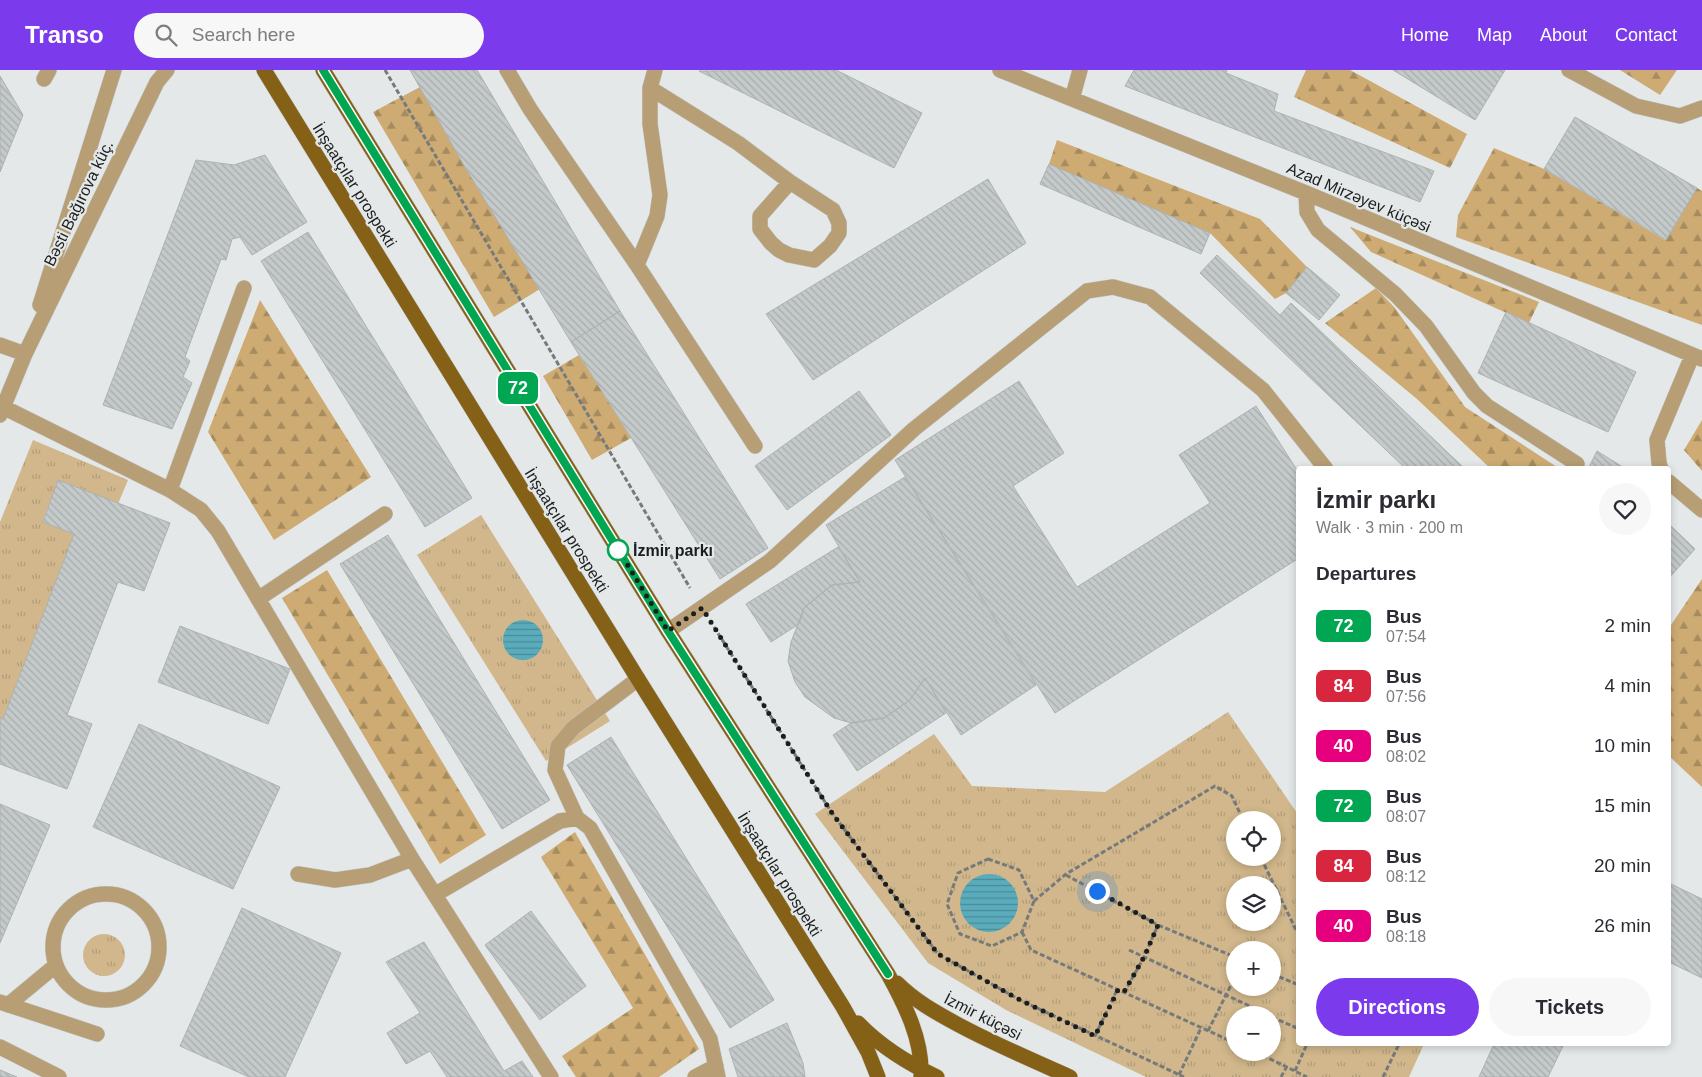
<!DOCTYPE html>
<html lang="en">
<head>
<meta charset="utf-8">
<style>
  body { margin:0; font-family:Arial,sans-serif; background:#f7f7f7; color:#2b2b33; height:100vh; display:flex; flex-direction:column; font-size:19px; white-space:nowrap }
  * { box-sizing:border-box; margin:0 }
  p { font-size:16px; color:#7c7c81 }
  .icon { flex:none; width:28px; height:28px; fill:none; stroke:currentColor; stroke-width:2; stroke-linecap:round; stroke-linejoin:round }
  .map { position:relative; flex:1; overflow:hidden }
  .details { position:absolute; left:1296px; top:396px; width:375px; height:580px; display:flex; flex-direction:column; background:#fff; border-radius:5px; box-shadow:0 2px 8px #0003 }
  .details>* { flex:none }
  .badge { padding:0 10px; border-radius:8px; font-size:18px; line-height:32px }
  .fabs { position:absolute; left:1226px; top:741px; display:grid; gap:10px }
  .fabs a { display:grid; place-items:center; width:55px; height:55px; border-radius:50%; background:#fff; box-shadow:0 2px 8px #0003; font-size:25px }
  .you { position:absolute; width:25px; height:25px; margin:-12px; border:4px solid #fff; border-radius:50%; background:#1a73e8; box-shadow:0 0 0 8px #1a73e833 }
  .map>.badge { position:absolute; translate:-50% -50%; box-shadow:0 0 0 2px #fff }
  h2 { padding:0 20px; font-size:19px; line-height:45px }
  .round { display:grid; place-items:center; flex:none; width:52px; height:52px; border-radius:26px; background:#f7f7f7 }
  .overview { display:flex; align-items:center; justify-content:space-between; height:85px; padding:0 20px }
  h1 { font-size:24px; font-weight:600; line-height:38px }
  .button { display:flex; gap:10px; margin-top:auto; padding:10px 20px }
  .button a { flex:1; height:58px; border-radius:30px; background:#7c3aed; color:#fff; font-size:20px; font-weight:600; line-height:58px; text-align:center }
  .button a+a { background:#f7f7f7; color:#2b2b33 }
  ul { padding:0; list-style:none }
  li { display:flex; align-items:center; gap:15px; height:60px; padding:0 20px }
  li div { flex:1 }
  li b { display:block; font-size:19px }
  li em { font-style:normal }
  li .badge { min-width:55px; font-weight:700; text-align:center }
  header { display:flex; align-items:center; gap:30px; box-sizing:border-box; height:70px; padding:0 25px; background:#7c3aed; color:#fff }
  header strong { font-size:24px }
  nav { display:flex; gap:28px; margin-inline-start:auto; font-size:18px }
  .search { width:350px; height:45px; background:#f7f7f7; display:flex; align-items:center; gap:12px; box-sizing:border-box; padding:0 18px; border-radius:28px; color:#7c7c81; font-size:19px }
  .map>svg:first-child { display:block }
  .grass { fill:url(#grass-tufts); fill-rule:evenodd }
  .forest { fill:url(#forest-firs) }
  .water { fill:url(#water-rules) }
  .building { fill:url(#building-back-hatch); stroke:#acb1b2 }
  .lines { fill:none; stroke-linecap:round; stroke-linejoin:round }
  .minor-casing { stroke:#c0c4c4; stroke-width:16 }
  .major-casing { stroke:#c0c4c4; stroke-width:16 }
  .path { stroke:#777a7b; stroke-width:3; stroke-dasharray:5 2.5; stroke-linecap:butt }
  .minor { stroke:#b79e74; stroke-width:15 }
  .major { stroke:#856017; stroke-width:15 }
  .line-casing { stroke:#fff; stroke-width:11 }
  .line { stroke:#00a651; stroke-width:8 }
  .walk { stroke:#1c1e1e; stroke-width:5; stroke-dasharray:0 9 }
  .stop-dot { fill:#fff; stroke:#00a651; stroke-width:2.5 }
  .labels { text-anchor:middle; stroke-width:4.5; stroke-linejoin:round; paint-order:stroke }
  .street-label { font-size:16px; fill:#1c1e1e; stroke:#e4e8e9 }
  .stop-label { font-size:16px; font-weight:bold; fill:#1c1e1e; stroke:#e4e8e9; text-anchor:start }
</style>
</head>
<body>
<header>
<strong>Transo</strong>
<div class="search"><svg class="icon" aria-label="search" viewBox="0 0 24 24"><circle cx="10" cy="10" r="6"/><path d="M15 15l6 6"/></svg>Search here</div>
<nav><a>Home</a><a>Map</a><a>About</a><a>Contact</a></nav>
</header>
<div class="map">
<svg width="1702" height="1007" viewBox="0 0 1702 1007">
  <defs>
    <pattern id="grass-tufts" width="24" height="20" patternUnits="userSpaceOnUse" patternTransform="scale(1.25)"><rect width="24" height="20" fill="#d1b78b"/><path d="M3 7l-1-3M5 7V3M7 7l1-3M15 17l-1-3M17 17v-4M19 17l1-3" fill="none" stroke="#b39d78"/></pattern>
    <pattern id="forest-firs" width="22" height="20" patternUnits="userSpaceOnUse" patternTransform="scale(1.25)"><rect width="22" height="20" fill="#cdab73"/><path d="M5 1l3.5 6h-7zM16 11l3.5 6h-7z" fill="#a68b5e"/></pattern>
    <pattern id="water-rules" width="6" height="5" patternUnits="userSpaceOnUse" patternTransform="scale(1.25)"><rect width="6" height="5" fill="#5aacbc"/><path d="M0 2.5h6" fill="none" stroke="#4a8b98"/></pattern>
    <pattern id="building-back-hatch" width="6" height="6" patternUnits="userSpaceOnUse" patternTransform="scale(1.25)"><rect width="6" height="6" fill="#c4c9ca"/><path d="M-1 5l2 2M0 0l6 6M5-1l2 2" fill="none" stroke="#a8acad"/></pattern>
  </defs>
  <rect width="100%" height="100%" fill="#e4e8e9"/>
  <!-- grass -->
  <path class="grass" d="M33,370L128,410L118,434L58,411L43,451L74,464L3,649L0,648V452Z
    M481,445L610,651L546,691L417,485Z
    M1228,642L1299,746V974H1424L1409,1007H1146L1006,940L928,893L815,744L934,664L972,716L1105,722ZM1235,750H1272V788H1235ZM1235,815H1272V852H1235ZM1235,880H1272V918H1235ZM1235,945H1272V982H1235Z
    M83 885a21 21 0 1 1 42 0a21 21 0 1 1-42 0Z"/>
  <!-- forest -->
  <path class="forest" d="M1306,0H1350L1467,64L1450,98L1294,27Z
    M1620,0H1677L1660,25Z
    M420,17L540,219L494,247L373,42Z
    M1057,70L1260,149L1307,197L1286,223L1275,229L1210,163L1049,94Z
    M1494,78L1544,99L1665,170L1697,118L1702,121V255L1456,167L1458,145Z
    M1350,157L1539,232L1529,253L1371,182Z
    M1376,218L1395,238L1465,337L1560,399H1491L1417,329L1325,253Z
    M260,230L371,407L274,470L208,362Z
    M579,285L631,368L592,390L543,306Z
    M1702,350V401L1684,380Z
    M327,500L486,765L440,794L282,528Z
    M1702,509V717L1669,686V558Z
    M575,762L699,979L659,1007H576L562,986L633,938L541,787Z"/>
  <!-- water -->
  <path class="water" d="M503 570a20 20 0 1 1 40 0a20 20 0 1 1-40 0Z
    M960 833a29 29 0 1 1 58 0a29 29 0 1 1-58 0Z"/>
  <!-- building -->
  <path class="building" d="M410,0H477L620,241L571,272L463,94Z
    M836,0L922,43L894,98L699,1Z
    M1134,0H1227L1226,3L1278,24L1274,41L1434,101L1420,132L1125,16Z
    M1393,0H1505L1475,50Z
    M0,6L23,45L0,102Z
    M1575,47L1697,118L1666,170L1544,99Z
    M265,85L307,152L252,185L240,167L232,169L226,190L221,189L185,287L190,291L183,307L192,313L172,359L103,335L196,90L234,95Z
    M1049,94L1210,163L1201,184L1040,114Z
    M988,109L1026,173L813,310L766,244Z
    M308,162L472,428L425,457L261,191Z
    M1217,185L1280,245L1291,233L1465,399H1406L1200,203Z
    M1307,197L1340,225L1319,250L1286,223Z
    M620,241L768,478L720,509L571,272Z
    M1506,242L1636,302L1608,362L1478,303Z
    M1019,311L1064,383L1013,416L1077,517L1210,433L1179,385L1256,336L1299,403V488L1055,643L895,390Z
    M859,321L891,365L787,440L755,396Z
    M1597,381L1626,399H1588Z
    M905,407L1036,615L961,665L925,608L910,630L884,648L851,653L834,648L805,627L795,612L788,591L791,572L804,538L832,515L860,512L826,455Z
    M58,410L170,453L144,521L118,512L67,645L92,654L67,719L0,694V648L3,649L74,464L43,452Z
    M1669,454L1695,479L1669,508Z
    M388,465L550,730L502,759L340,494Z
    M838,477L860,512L832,515L804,538L799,554L771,572L746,534Z
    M180,556L290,599L268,654L158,612Z
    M925,608L946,643L857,701L833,665L851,653L884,648L910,630Z
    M139,654L280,717L233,819L93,757Z
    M611,667L774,930L730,958L567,695Z
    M0,734L50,755L0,873Z
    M1669,813L1702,829V908L1669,892Z
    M242,838L341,883L285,1007H249L180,976Z
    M531,841L586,916L540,950L485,875Z
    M424,872L504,1001L522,991L533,1007H447L430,981L406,994L387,963L420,943L386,892Z
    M787,953L803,993L805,1007H738L729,979Z
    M1494,974H1564L1548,1007H1479Z
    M0,1000L17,1007H0Z"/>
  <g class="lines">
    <!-- minor casing -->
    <g class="minor-casing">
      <path id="minor" d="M507,0L530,39L637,195L755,376
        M1000,0L1306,123L1702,289
        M1569,0L1636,36L1680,46L1702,38
        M44,9L49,0
        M650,18L738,73L790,112L833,140L839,153V163L830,176L814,190L789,185L779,180L771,173L760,159V146L790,112
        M1072,29L1080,0
        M1306,123L1307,142L1318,160L1395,224L1426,256L1474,323L1487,336L1577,394
        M637,195L657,146L660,125L650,54V18L655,0
        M40,235L114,0
        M0,275L25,284
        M3,337L170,420L201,440L218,461L412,789L551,1007
        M0,345L25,284L157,12L167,0
        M1661,399L1659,393L1657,370L1692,286
        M1669,412L1702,440
        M170,420L244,218
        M258,529L385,444
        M668,561L770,491L914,359L1087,221L1113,217L1150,227L1263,320L1326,399
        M577,748L555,700L558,676L573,658L638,609
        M298,804L335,810L370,805L412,789
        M53 877a53 53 0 1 1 106 0a53 53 0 1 1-106 0Z
        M436,824L560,751L577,748L590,758L710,969L718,1007
        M0,932L97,964
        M8,935L55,896
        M0,977L59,1007
        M695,1007L716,996"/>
    </g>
    <!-- major casing -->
    <g class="major-casing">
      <path id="major" d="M264,0L638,609L843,937L868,982L878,1007
        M323,0L668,561L888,904C905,935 923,970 921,1007
        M897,913C915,931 935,942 957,954C994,974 1032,990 1070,1007
        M858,953C881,977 907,993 937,1007"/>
    </g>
    <!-- path -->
    <path class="path" d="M385,0L690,518
      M714,557L832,743L938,884L1020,930L1184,1007
      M1261,788L1299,866
      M988,789L1019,800L1034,831L1022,862L992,876L960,864L947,834L958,803Z
      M1066,805L1158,855L1235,887
      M1034,831L1066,804L1215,716L1232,726L1243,750
      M1022,862L1031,880L1235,973
      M1129,880L1269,945
      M1272,904L1299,915
      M1124,923L1144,887L1158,855
      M1272,947L1299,959
      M1208,961L1235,907
      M1095,966L1117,920
      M1256,982L1307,1007
      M1295,1001L1307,974
      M1179,1005L1201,958
      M1281,1007L1287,996
      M1383,1007L1399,974"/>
    <!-- minor -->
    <use href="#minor" class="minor"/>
    <!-- major -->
    <use href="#major" class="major"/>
  </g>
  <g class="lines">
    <!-- line casing -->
    <g class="line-casing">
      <path id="line" d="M323,0L668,561L888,904"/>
    </g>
    <!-- line -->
    <use href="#line" class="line"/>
    <!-- walk -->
    <path class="walk" d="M618,480L616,476L668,561L702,538L832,743L938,884L1020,930L1095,966L1118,920L1124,922L1144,887L1158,855L1097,821"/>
  </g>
  <!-- markers -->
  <circle class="stop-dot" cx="618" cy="480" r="10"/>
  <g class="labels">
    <!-- street labels -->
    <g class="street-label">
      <text transform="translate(355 115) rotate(58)" y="6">İnşaatçılar prospekti</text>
      <text transform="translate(1359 127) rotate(23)" y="6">Azad Mirzəyev küçəsi</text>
      <text transform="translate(78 133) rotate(-64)" y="6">Bəsti Bağırova küç.</text>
      <text transform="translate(567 460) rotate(58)" y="6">İnşaatçılar prospekti</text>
      <text transform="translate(780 804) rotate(58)" y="6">İnşaatçılar prospekti</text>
      <text transform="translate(983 946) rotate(27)" y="6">İzmir küçəsi</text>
    </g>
    <!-- stop labels -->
    <g class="stop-label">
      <text x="633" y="486">İzmir parkı</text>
    </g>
  </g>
</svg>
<div class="fabs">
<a><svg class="icon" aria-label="locate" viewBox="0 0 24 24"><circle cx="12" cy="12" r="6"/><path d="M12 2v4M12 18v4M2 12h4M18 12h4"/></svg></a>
<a><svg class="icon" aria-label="layers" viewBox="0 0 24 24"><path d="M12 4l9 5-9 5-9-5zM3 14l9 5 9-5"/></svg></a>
<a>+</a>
<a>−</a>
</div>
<div class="you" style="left:1097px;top:821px"></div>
<b class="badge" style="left:518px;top:318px;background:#00a651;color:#fff">72</b>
<section class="details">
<div class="overview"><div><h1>İzmir parkı</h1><p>Walk · 3 min · 200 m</p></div><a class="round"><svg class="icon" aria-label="heart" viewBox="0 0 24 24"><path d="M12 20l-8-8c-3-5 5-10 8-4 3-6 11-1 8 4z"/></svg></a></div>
<h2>Departures</h2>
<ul>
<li><span class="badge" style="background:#00a651;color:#fff">72</span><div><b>Bus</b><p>07:54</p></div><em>2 min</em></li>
<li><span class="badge" style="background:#d7263d;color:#fff">84</span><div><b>Bus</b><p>07:56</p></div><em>4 min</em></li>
<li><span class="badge" style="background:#e6007e;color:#fff">40</span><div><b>Bus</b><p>08:02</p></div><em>10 min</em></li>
<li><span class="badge" style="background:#00a651;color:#fff">72</span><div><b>Bus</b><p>08:07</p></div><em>15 min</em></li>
<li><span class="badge" style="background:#d7263d;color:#fff">84</span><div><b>Bus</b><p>08:12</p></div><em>20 min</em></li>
<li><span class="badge" style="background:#e6007e;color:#fff">40</span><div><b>Bus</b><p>08:18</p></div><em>26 min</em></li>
</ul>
<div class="button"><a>Directions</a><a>Tickets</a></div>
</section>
</div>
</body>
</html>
